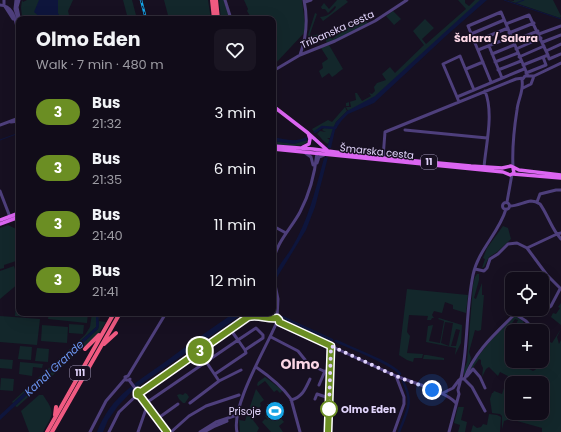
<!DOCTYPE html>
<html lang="en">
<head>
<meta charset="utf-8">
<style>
  body { margin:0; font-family:Poppins,sans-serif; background:#1a1522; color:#f1f3f6; height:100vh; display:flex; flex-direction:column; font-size:15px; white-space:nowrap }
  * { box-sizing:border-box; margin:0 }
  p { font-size:13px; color:#9c9ba2 }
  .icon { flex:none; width:22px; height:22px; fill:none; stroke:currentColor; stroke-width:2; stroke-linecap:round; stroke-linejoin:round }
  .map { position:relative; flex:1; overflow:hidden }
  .sheet { position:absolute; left:16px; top:16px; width:260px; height:300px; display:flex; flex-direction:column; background:#110c19; border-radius:8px; box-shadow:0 4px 16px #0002,0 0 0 1px #302c38 }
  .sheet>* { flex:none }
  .badge { padding:0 8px; border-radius:13px; font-size:14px; line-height:26px }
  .buttons { position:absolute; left:505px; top:272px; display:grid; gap:8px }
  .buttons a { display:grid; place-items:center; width:44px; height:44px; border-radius:8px; background:#110c19; box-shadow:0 4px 16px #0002,0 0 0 1px #302c38; font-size:20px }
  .you { position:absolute; width:20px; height:20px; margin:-10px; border:3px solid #fff; border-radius:50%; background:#1a73e8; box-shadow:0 0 0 6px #1a73e833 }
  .map>.badge { position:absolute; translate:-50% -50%; box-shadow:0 0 0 2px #fff }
  .round { display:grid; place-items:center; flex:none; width:42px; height:42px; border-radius:8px; background:#1a1522 }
  .overview { display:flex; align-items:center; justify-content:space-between; height:68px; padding:0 20px }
  h1 { font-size:19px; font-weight:700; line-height:30px }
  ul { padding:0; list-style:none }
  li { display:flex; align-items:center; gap:12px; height:56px; padding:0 20px }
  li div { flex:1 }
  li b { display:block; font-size:15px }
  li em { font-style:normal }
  li .badge { min-width:44px; font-weight:700; text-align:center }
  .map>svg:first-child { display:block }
  .green { fill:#13272b; fill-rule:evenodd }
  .water { fill:#0e153c }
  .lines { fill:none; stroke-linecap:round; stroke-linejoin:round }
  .stream { stroke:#0e153c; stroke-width:1 }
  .canal { stroke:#0e153c; stroke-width:2.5 }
  .minor { stroke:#4e3f7c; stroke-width:3 }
  .major { stroke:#db65f1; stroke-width:3.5 }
  .highway { stroke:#f05a81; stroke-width:4 }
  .rail-casing { stroke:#15a4e6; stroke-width:2.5 }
  .rail { stroke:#171021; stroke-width:1; stroke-dasharray:3; stroke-linecap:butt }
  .line-casing { stroke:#fff; stroke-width:9 }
  .line { stroke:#6b8e23; stroke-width:6 }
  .walk { stroke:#e1d4fb; stroke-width:4; stroke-dasharray:0 7.2 }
  .stop-dot { fill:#fff; stroke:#6b8e23; stroke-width:2 }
  .labels { text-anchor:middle; stroke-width:3; stroke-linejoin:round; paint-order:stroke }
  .shield { fill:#171021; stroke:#a499ba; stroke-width:1 }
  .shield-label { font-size:9px; font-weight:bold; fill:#e1d4fb }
  .street-label { font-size:10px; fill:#e1d4fb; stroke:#171021 }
  .stop-label { font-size:10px; font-weight:bold; fill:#e1d4fb; stroke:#171021; text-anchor:start }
  .poi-label { font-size:10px; fill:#e1d4fb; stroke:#171021; text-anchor:end }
  .neighbourhood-label { font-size:11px; font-weight:bold; fill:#fbd6e5; stroke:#171021 }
  .water-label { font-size:11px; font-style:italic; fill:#6b96f2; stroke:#171021 }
  .district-label { font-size:14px; font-weight:bold; fill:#fbd6e5; stroke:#171021 }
</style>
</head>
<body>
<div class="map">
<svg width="561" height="432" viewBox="0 0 561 432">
  <rect width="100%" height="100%" fill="#171021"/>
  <!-- green -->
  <path class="green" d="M22,0L23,2L27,0H73L68,11L70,19H27L26,15L22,16L21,8Z
    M123,0H132L137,19H128Z
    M164,0H208L211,19H169Z
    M219,0H224L230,19H221Z
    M244,0H302L305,24V32L274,65L273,64V19H252L247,11L248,9Z
    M337,0H346L348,2L323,21L320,17C326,17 333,13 336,7L335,6L328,13L325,9H322L321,7L324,3L329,9Z
    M458,0H465V3L469,6L475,0H482L374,98L348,111L346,107H351L350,102H349V106H346V103L356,100L355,93H357L362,101L371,96L369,93L372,94L375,91L374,87L377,83L386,80L382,74L390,67L395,73L424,45L413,31L425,19L434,28L422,39L426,44L466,9Z
    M507,0L514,1V0H553L561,16L560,18Z
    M393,11L401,19L394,25L386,16Z
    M315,13L317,14L310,34L311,36L328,32L332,39L362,17L368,23L334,41L327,43L324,36L310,38L308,35Z
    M329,45L343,69C338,72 336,75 332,77L329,73L322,78L319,71L323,68L322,63L328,59L321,48Z
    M345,107L347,111L336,122L330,138H327L330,140L328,144C323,142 321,137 317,134L320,131L326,132L322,130L324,128V126L321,127L314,132L312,129L328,120L332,122Z
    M306,140L308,141C301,150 283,144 273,145V141L294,144Z
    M8,225L16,229L19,228V260L4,265V268L0,269V228Z
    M503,226L508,228L511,239L497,252L489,257L484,267L482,268L485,259L483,258L487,248Z
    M14,266L19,283L0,299V271Z
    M477,274H479V280L474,298L476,299L482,283V295H484L481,330L478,331L475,330L469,352L471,358L470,362L464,377V370L467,362L473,285L475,277Z
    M407,289L468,295L466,313L453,309V305L445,302L442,313L434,311L432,315L434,318H432L431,320H427L428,316L409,315L407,332L410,336L407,353L423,354L422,358H414L413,362L407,360L399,355Z
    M17,292H19V313H31V317L15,316Z
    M561,303V325L551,317L553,313L556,314L560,308L558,307Z
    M49,313H88L87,323L48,319Z
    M92,313H96V327L13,403L12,402L85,335L90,327Z
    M98,313H100L99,321L106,322L97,336L17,407L15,406L98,329L99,325Z
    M0,316L40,319L37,345L0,342Z
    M515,316L523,321L524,324L518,331H513L518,320L515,319L506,332L509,334L507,338L510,340L512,338V361H519V363L521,364L523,362L520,361H528L525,367L533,371C545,366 542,349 542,338L552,343L561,329L557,337L559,344L561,340V432H542V428L510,419L504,421L502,429V416L500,414L492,413L490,399L492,393H493L494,391L502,394L508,376L500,372L498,376L489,367L486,369L482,377L483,368L481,364V360L479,359L469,373V368L490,341ZM512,383H542V413H512Z
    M439,318L462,325L461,343L455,355L456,348L426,342L428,326L433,325L429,341L440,343L444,321L438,319ZM445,322L453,323L449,346L441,343ZM456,329L460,330L456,346H451Z
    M69,324L84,325L83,334L69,333Z
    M42,325L68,327L67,343L41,341Z
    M20,346L32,347L31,360L18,359Z
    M37,348L49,349L48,362L35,361Z
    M424,355H427L444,358V360L423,359Z
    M0,359L13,360L12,369L0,368Z
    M20,362L43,364L42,368L33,367L32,376L19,374Z
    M265,377L282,390V391L280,393L277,390L274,392L265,381L258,386L257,385L258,382Z
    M1,378L14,379L13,391L0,390Z
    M256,389L264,400L260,403L261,406L258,409L256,406L251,409L256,417L253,420L259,428L257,432H240L239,420L245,421Z
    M185,393L187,394L189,397L185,403H183L179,399L177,395L180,394L183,395Z
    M39,395H43C56,414 53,413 43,432H29L21,411Z
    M274,405L280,413L278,415L284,422L279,426L283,432H271L262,422L265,419L268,420L265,416L268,414L271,419L275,417L269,409Z
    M458,407H464L461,420L467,422L465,432H458L460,425L454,423Z
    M489,414L497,415L501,417L500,432H471L473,425L477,428L481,427L483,424L487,425Z"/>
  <!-- water -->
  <path class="water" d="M39,0H58V13L61,19H42L34,12Z
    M480,0H487L447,35L374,103L348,114L342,120L335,130L331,148H327L333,128L336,122L347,111L375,96Z
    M273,137C284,139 295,143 306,137L308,140L294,144L273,141Z
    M328,157L315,207L306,230L273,284C273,271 284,260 291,249C308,222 316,188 324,158Z
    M96,313H98L99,325L98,329L0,420V415L96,327Z
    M234,313H244L134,389L118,406L108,420L103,432H97C111,395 139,381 169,359C190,343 212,328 234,313Z"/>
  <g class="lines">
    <!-- stream -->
    <path class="stream" d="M504,0L561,19
      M516,3L524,0
      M0,140L19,133"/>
    <!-- canal -->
    <path class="canal" d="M315,132L322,127L335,128L336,127
      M272,313L274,314
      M282,317L332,340
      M336,341C349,347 394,364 400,374
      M399,432C407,411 414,403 403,381"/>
    <!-- minor -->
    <path class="minor" d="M4,0V5L13,19
      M16,0L15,9L19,22
      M19,0L17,7L19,17
      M225,0L231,19
      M305,2L311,0
      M0,5C15,6 15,22 19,34
      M506,24L529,15L546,51L548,55L523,65
      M509,33L534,23
      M471,34L504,20
      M539,34L561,26
      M513,41L538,31
      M474,42L508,28
      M543,42L561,35
      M489,46L502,78
      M516,49L541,38
      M478,50L511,37
      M546,51L561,44
      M492,54L514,45
      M300,55C307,36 308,19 304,0
      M548,55L549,59L561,54
      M519,57L544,46
      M495,62L518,53
      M466,69L483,62
      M498,70L521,61
      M273,71L300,55L335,41L375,21L407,0
      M526,73L546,65L543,57
      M491,82L468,26L501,12L528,76
      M523,88L531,84L534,76L561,63
      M457,97L443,64L460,56L474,90
      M459,102L457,97L524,69
      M11,122L19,121
      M0,125L19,118
      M405,130L487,138
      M304,152L311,157L313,165
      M383,158L385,132L516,79L523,78
      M317,163L319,157L324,155
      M484,167C486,144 494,113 485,91
      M513,167C512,148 514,129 517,110C518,99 524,91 522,80L525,76H534
      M0,191L10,217
      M507,202L512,174
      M537,202L540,194L556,190H561
      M502.5 206a3.5 3.5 0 1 1 7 0a3.5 3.5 0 1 1-7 0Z
      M273,226L286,233
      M561,233L557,234L561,239
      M527,248L547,275L561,289
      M273,263C276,242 291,229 300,212C309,195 315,172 317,153
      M475,269L484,271L487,268L490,259L498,254L508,244L517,243L527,248L557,234C551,226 546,212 540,204C537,202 534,201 531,201C524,202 517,206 510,206
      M273,275L278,299L277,318
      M547,309L551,306L560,289
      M279,322C318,340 356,358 396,376C411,382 447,392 456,403
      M271,337L298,351L306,361L313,366L330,374
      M199,351L219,381
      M256,367C269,376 282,386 291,399L300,432
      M215,374L246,353L245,350L263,338V335L256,328L238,340L245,350
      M467,376L473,369L480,377L485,388
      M130,379L129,380L138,392
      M460,379H463L465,378C474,352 496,333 515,314L526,321L535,331
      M464,379L472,387L485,411
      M129,380H126L125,377L128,376L166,313
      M319,385L325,371
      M141,392L248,317L258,316L273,320
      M443,393L453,388L459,380
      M137,395L141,396L167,432
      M315,399L317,394L329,398
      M291,400C302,397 305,390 310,379
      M146,403L238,340L230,329
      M190,403L219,381L241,370
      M157,419L178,404
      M90,432L106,401L125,379
      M109,432L119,412L137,395
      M138,432L146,409L148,406
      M171,432L189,416L206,406L239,395
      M200,432L216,422L237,415
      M204,432L215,426L227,421
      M237,432C231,406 265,350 276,324L279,322
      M328,432L331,346
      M394,432L404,404V397L396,376
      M449,432L459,394L458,390C469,353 465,313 473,275C478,250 499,233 506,209"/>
    <!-- major -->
    <path class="major" d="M273,106L308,133L327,150
      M273,146L313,149L373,157L471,166L502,168L511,166L519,170L561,175
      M303,147L309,144L310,139L308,133
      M273,149L503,172L510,175L514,173L513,168
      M513,174L561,178
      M0,220L19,213
      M0,224L19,217"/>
    <!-- highway -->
    <path class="highway" d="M212,0L214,19
      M216,0L218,19
      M104,344L116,333
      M85,349L99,335
      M55,415L56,407
      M47,432L114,313
      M52,432L120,313"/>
    <!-- rail casing -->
    <g class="rail-casing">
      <path id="rail" d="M141,0L146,19"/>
    </g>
    <!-- rail -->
    <use href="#rail" class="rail"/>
  </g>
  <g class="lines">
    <!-- line casing -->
    <g class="line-casing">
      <path id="line" d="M167,432L140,396L137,395V392L138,391L141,392L248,317C259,314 268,320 277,318L279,320V322L331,346L328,432"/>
    </g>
    <!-- line -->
    <use href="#line" class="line"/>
    <!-- walk -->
    <path class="walk" d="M329,409L331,346L396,376L432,390"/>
  </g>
  <!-- icons -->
  <defs>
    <g id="stadium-disc" transform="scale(1)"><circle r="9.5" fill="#15a4e6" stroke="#171021"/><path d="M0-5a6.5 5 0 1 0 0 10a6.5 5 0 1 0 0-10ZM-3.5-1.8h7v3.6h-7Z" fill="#fff"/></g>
  </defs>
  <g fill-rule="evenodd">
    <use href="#stadium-disc" x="275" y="411"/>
  </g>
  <!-- markers -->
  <circle class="stop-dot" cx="329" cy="409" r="8"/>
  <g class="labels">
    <!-- shield labels -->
    <g class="shield">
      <rect x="421" y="155" width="16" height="14" rx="3"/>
      <rect x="70" y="366" width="20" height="14" rx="3"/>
    </g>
    <g class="shield-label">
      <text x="429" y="165">11</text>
      <text x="80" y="376">111</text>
    </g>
    <!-- street labels -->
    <g class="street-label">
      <text transform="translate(337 29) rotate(-24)" y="4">Tribanska cesta</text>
      <text transform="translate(377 151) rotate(6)" y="4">Šmarska cesta</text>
    </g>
    <!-- stop labels -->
    <g class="stop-label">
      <text x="341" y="413">Olmo Eden</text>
    </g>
    <!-- poi labels -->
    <g class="poi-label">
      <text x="261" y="415">Prisoje</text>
    </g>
    <!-- neighbourhood labels -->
    <g class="neighbourhood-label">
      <text x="496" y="42">Šalara / Salara</text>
    </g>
    <!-- water labels -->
    <g class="water-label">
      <text transform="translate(54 368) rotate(-43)" y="4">Kanal Grande</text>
    </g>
    <!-- district labels -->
    <g class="district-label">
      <text x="300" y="369">Olmo</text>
    </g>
  </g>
</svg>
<div class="buttons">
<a><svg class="icon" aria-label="locate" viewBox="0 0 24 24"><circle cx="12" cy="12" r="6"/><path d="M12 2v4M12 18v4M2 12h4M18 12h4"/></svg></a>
<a>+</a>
<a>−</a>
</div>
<div class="you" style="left:432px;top:390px"></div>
<b class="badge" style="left:200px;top:351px;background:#6b8e23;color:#fff">3</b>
<section class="sheet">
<div class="overview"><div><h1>Olmo Eden</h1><p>Walk · 7 min · 480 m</p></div><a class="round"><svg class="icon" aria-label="heart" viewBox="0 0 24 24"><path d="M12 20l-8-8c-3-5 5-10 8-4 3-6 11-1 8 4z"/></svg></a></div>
<ul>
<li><span class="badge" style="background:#6b8e23;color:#fff">3</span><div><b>Bus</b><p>21:32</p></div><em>3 min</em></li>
<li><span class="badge" style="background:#6b8e23;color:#fff">3</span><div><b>Bus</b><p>21:35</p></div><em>6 min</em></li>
<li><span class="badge" style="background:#6b8e23;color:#fff">3</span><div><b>Bus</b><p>21:40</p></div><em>11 min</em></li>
<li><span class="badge" style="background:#6b8e23;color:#fff">3</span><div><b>Bus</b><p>21:41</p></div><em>12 min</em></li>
</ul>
</section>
</div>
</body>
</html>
